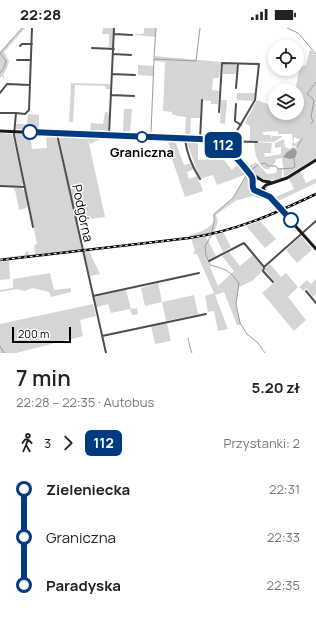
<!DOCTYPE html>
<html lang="pl">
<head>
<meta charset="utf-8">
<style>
  body { margin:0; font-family:Manrope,sans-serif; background:#f6f6f6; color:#222; height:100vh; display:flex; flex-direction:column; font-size:15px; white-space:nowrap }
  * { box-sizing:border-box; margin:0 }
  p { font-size:13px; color:#767676 }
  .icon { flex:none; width:22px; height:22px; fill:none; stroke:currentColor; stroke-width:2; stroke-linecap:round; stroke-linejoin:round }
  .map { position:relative; height:325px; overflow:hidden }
  .panel { display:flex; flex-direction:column; background:#fff; flex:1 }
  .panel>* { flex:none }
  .badge { padding:0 8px; border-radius:6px; font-size:14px; line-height:26px }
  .buttons { position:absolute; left:268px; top:12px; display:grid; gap:8px }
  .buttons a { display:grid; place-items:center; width:36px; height:36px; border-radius:50%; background:#fff; box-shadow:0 2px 6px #0003; font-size:20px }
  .scale { position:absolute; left:12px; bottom:10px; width:59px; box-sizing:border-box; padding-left:4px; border:2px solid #000; border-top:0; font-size:11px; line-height:14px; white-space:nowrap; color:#000; -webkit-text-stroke:3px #fff; paint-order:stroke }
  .map>.badge { position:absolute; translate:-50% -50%; box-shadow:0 0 0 2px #fff }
  .legs { display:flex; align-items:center; gap:6px; height:44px; padding:0 16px; font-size:13px }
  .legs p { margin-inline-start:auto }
  .overview { display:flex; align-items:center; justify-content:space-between; height:68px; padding:0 16px }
  h1 { font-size:22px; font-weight:600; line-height:30px }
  ul { padding:0 16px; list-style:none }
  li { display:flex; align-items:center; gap:14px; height:48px; font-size:15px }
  li i { display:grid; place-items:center; width:6px; height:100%; margin:0 5px; background:currentColor }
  li i::after { content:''; width:10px; height:10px; margin:-5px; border:3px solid; border-radius:50%; background:#fff }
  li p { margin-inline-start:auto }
  li:first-child i { background:linear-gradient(#0000 50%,currentColor 0) }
  li:last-child i { background:linear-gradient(currentColor 50%,#0000 0) }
  .status { display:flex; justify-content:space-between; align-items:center; height:28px; padding:0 20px; background:#fff; direction:ltr }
  .status svg { height:11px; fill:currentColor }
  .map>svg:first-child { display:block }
  .green { fill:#d5d5d5 }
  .water { fill:#9c9c9c }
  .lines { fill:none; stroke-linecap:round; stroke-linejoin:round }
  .stream { stroke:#9c9c9c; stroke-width:1 }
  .street { stroke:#4e4e4e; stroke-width:2 }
  .secondary { stroke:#1b1b1b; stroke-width:3 }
  .rail-casing { stroke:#000; stroke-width:2.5 }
  .rail { stroke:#fff; stroke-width:1; stroke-dasharray:3; stroke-linecap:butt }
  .line-1-casing { stroke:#fff; stroke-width:9 }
  .line-1 { stroke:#003b80; stroke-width:6 }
  .stop-1-dot { fill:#fff; stroke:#003b80; stroke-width:2 }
  .labels { text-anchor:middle; stroke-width:3; stroke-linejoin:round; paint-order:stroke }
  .stop-label { font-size:13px; font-weight:bold; fill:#000; stroke:#fff }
  .street-label { font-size:13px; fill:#000; stroke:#fff }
</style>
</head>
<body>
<div class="status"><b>22:28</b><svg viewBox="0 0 49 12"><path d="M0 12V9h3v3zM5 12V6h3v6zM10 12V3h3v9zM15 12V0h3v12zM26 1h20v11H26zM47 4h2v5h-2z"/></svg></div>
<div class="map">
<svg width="316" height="325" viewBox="0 0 316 325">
  <rect width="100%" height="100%" fill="#fff"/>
  <!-- green -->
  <path class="green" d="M22,0H25L4,24L9,33L7,40L3,47L6,55L2,48L0,50V24Z
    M103,0H113V20L107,19L109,18V6H102Z
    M144,0H156V9L135,7V6H142L144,5Z
    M310,21L316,27V130L284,149L282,130L276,131L275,135L273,136L274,138H270V141H265C256,134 255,125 254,114L272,115L271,125H264L265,129L281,126V119L275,120V115L284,111L285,119L290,121L292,119L297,120L296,118H292V115L294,114V116L300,112L294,109V113H293L292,106H278V103L262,104L264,107H271V112L272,108H282V109L274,114L250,113V98L245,95L257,72L275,79V85H297V63H295L299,43L301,39L306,37Z
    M155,28L221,34L219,50H213L212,62L219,63L218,76H211V73L201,72L200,90H191L190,108H185L186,89L177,88L176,87L172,86V84L163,83L165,34L154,33Z
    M223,36H235L237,38L236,46H223Z
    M138,37L154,38V48L138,47Z
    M71,55L110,56V61H106L105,58L75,57L73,94H69Z
    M237,65H255L253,73L237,72Z
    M221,72H227L225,96L220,95Z
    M124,81H132L130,104H123Z
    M105,84H108L109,88L108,104L102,105V103H90L91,95L103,96Z
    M28,86L39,87V102L16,101V96H27Z
    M0,105L12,106L23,154L21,158H0Z
    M15,106H30L32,121L47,120L46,107H56L72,174L59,107L87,109L88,110V109L103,110L90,116L88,111L105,189L76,193L82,222L0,231V230L24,227L28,222L29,227L35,226L34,217L37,216Z
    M167,111L184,112V114L175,113L184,137L192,135L194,141L187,144L189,151L197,148L203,163L185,169L171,128L173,127Z
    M186,112L198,114V132L211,131L212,115C220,115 225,121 230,126L224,132L232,142L239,135L250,151L249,158L251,163L255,165L260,166L270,173L252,168L235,173L216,187L218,194L214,204L190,209L189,207C199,205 207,202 214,194V186L233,170L247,146L217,157L213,147L200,151Z
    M228,114L230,115L228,116L243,133L245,132L249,138L256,134L267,146H269V144L270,146L276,145L277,141H282V150C254,159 244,133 226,117V115Z
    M300,142L306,155L316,150V155L280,172L276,173L273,170L294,161L288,149Z
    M13,160H21L25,163L28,178L26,180L19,182L15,162Z
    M260,193L276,211L265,220L246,198Z
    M223,204L231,219L223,224L215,207L206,209L216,228L207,232L218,258L234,243L222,228L229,224L240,238L253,227L262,239V243L252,253L239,259L236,276L241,297H237L224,264L215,267L228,301L218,303L214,283L208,284L205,268L214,265L197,226H193L195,222L191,211Z
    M301,208L312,222L297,235L286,222Z
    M89,223L100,246L90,248L84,224Z
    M9,232L10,251L0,252V234Z
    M270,236L281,249L286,245L298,259L288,269L306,292L294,303L262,265L275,254L264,241Z
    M50,245L54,262L71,260V264L51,269L49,264L33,260L24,263L17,261L0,264V262L13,260V251Z
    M316,251V266L313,269L306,260L303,263L299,259L307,252L311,256Z
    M158,255L162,274L194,267L198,286L166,293L162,274L145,278L141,260Z
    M126,262L131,281L137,280L138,286L132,287L130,281L111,285L108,276L96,279L94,269Z
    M93,276L96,288L80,292L83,308L16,325H0V296Z
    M167,295L171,313L155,316L151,298Z"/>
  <!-- water -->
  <path class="water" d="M294,120L297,124L295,130L290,131L283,129L287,124Z"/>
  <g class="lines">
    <!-- stream -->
    <path class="stream" d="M287,0L298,5L316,26
      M0,25L22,0
      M154,30L156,0
      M0,45L4,40L6,33L0,25
      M311,96L313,93L311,89L314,72L307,66L316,54
      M151,105L154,31L196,33L200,0
      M297,119L302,111
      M261,136L265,135L268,138H276L278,141L293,140L295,139L294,131
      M251,142L258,137
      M247,146L233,170L214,186V194L211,208L205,218L206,227L210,237C225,241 228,241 239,255L236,276L240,295L247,306L258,315L265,325
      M188,310L190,319
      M0,318L4,325
      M190,320L192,325"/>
    <!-- street -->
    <path class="street" d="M32,0L29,82L25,86L16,85L14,107L33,199
      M114,6L132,7
      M20,18L22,16H32
      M92,20L114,21
      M113,26L131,27
      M17,32H31
      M112,46L135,47
      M236,60L238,36
      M0,65L7,56L30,57
      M111,67L134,68
      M236,76L235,91V93L241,97
      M219,84L222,35L259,36L255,72L231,113
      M0,85H16
      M57,106L106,325
      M109,107L114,0
      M200,111L202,72
      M185,112C187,125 193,140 200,151
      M223,117L228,113L257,114
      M0,158L25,159
      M209,233L244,215L264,239L316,193
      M264,240L263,243L273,254
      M306,263L316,275
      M93,268L199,245
      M102,308L206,286"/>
    <!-- secondary -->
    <path class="secondary" d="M0,103L213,113C227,117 244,136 251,149C254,153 251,157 253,161C255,163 266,167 270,169
      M250,145L263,153L270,154
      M264,159L266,157L287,150L316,132
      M263,160L265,164L316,221"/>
    <!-- rail casing -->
    <g class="rail-casing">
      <path id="rail" d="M0,232L189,210C236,203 274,186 316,166"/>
    </g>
    <!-- rail -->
    <use href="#rail" class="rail"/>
  </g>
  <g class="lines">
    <!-- line-1 casing -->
    <g class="line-1-casing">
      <path id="line-1" d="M30,104L200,111C220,112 227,119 240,134C244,139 249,144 252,149C254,154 251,157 254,162L270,169L291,192"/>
    </g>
    <!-- line-1 -->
    <use href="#line-1" class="line-1"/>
  </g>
  <!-- markers -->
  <g class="stop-1-dot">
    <circle cx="30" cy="104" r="7"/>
    <circle cx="142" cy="109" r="5"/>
    <circle cx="291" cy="192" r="7"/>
  </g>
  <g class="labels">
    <!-- stop labels -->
    <g class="stop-label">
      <text x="142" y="129">Graniczna</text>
    </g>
    <!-- street labels -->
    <g class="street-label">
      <text transform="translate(83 185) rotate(78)" y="5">Podgórna</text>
    </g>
  </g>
</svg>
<div class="buttons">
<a><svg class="icon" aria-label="locate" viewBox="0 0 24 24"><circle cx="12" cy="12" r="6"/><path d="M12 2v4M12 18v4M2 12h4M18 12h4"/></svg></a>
<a><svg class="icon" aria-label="layers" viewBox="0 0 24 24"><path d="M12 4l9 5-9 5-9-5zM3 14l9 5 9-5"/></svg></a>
</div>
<div class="scale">200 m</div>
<b class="badge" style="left:223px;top:117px;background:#003b80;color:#fff">112</b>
</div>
<section class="panel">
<div class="overview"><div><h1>7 min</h1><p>22:28 – 22:35 · Autobus</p></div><b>5.20 zł</b></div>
<div class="legs"><svg class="icon" aria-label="walk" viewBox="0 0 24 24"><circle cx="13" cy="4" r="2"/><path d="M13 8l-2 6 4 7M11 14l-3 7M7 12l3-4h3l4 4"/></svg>3<svg class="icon" aria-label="forward" viewBox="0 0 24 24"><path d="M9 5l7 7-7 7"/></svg><b class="badge" style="background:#003b80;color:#fff">112</b><p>Przystanki: 2</p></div>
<ul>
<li><i style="color:#003b80"></i><b>Zieleniecka</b><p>22:31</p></li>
<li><i style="color:#003b80"></i><span>Graniczna</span><p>22:33</p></li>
<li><i style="color:#003b80"></i><b>Paradyska</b><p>22:35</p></li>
</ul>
</section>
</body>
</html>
